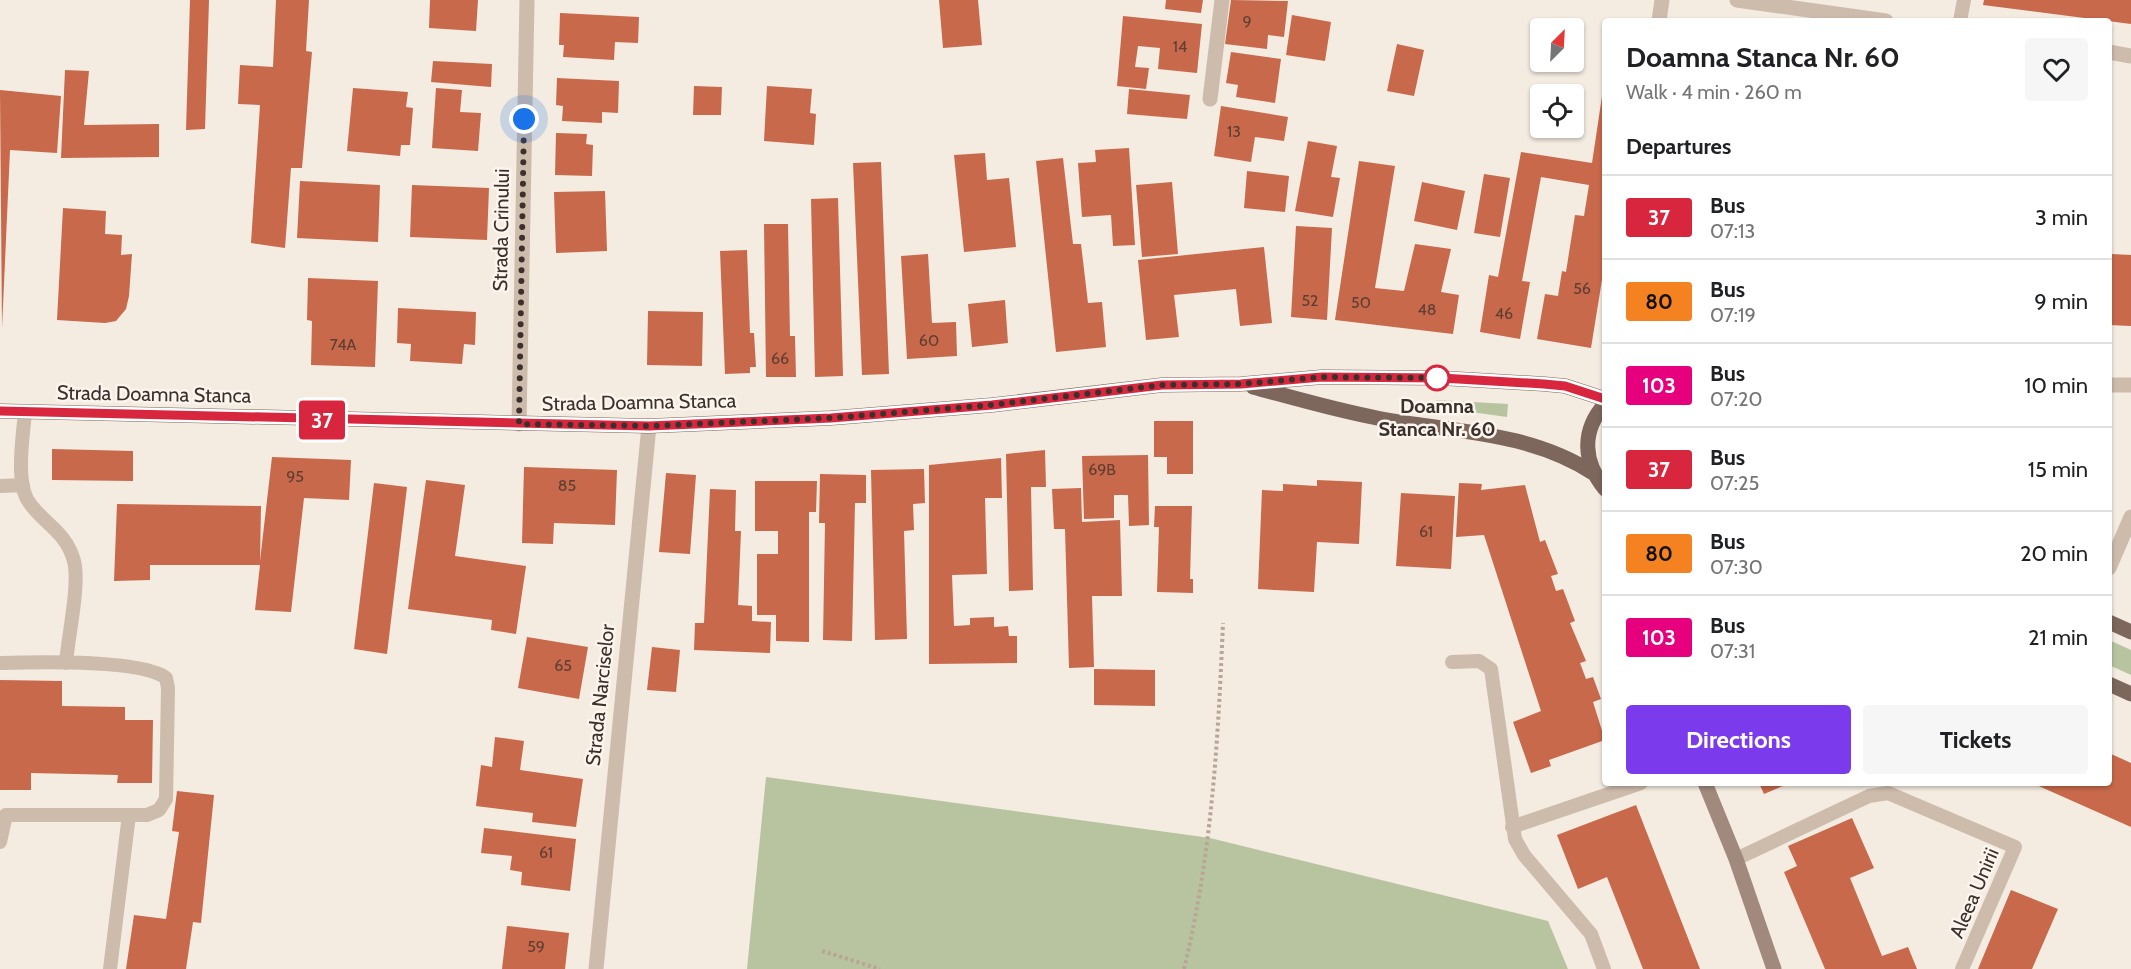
<!DOCTYPE html>
<html lang="en">
<head>
<meta charset="utf-8">
<style>
  body { margin:0; font-family:Cabin,sans-serif; background:#f6f6f6; color:#202124; height:100vh; display:flex; flex-direction:column; font-size:22px; white-space:nowrap }
  * { box-sizing:border-box; margin:0 }
  p { font-size:20px; color:#757577 }
  .icon { flex:none; width:33px; height:33px; fill:none; stroke:currentColor; stroke-width:2; stroke-linecap:round; stroke-linejoin:round }
  .map { position:relative; flex:1; overflow:hidden }
  .details { position:absolute; left:1602px; top:18px; width:510px; height:768px; display:flex; flex-direction:column; background:#fff; border-radius:6px; box-shadow:0 2px 4px #0004 }
  .details>* { flex:none }
  .badge { padding:0 12px; border-radius:4px; font-size:21px; line-height:39px }
  .needle { width:39px; rotate:24deg }
  .fabs { position:absolute; left:1530px; top:18px; display:grid; gap:12px }
  .fabs a { display:grid; place-items:center; width:54px; height:54px; border-radius:6px; background:#fff; box-shadow:0 2px 4px #0004; font-size:30px }
  .you { position:absolute; width:30px; height:30px; margin:-15px; border:4px solid #fff; border-radius:50%; background:#1a73e8; box-shadow:0 0 0 9px #1a73e833 }
  .map>.badge { position:absolute; translate:-50% -50%; box-shadow:0 0 0 3px #fff }
  h2 { padding:0 24px; font-size:22px; line-height:54px }
  .round { display:grid; place-items:center; flex:none; width:63px; height:63px; border-radius:6px; background:#f6f6f6 }
  .summary { display:flex; align-items:center; justify-content:space-between; height:102px; padding:0 24px }
  h1 { font-size:28px; font-weight:700; line-height:45px }
  .action { display:flex; gap:12px; margin-top:auto; padding:12px 24px }
  .action a { flex:1; height:69px; border-radius:6px; background:#7c3aed; color:#fff; font-size:24px; font-weight:700; line-height:69px; text-align:center }
  .action a+a { background:#f6f6f6; color:#202124 }
  ul { padding:0; list-style:none }
  li { display:flex; align-items:center; gap:18px; height:84px; padding:0 24px; border-top:2px solid #e0e0e0 }
  li div { flex:1 }
  li b { display:block; font-size:22px }
  li em { font-style:normal }
  li .badge { min-width:66px; font-weight:700; text-align:center }
  .map>svg:first-child { display:block }
  .green { fill:#b8c4a0 }
  .building { fill:#c8694b }
  .lines { fill:none; stroke-linecap:round; stroke-linejoin:round }
  .path { stroke:#b9a596; stroke-width:4; stroke-dasharray:3 3; stroke-linecap:butt }
  .service { stroke:#cdbbac; stroke-width:14 }
  .minor { stroke:#cdbbac; stroke-width:15 }
  .tertiary { stroke:#cdbbac; stroke-width:15 }
  .secondary { stroke:#a18a7d; stroke-width:15 }
  .primary { stroke:#7d675c; stroke-width:15 }
  .line-casing { stroke:#fff; stroke-width:14 }
  .line { stroke:#d7263d; stroke-width:9 }
  .walk { stroke:#3b302b; stroke-width:6; stroke-dasharray:0 10.8 }
  .stop-dot { fill:#fff; stroke:#d7263d; stroke-width:3 }
  .labels { text-anchor:middle; stroke-width:5; stroke-linejoin:round; paint-order:stroke }
  .number-label { font-size:16px; fill:#5e3e33 }
  .street-label { font-size:20px; fill:#3b302b; stroke:#fbf5ee }
  .stop-label { font-size:20px; font-weight:bold; fill:#3b302b; stroke:#fbf5ee }
</style>
</head>
<body>
<div class="map">
<svg width="2131" height="969" viewBox="0 0 2131 969">
  <rect width="100%" height="100%" fill="#f4ebe1"/>
  <!-- green -->
  <path class="green" d="M1436,400L1508,404L1507,417L1435,407Z
    M2109,640L2131,650V675L2109,665Z
    M766,777L1210,838L1548,921L1568,969H747Z"/>
  <!-- building -->
  <path class="building" d="M190,0H209L205,129L186,130Z
    M276,0H309L306,51L312,52L302,168H291L285,248L251,243L260,105L238,104L240,65L273,67Z
    M430,0H478L476,31L429,28Z
    M939,0H978L982,45L943,48Z
    M1166,0H1203L1201,13L1165,9Z
    M1231,0L1288,1L1284,37L1268,35L1267,49L1225,44Z
    M1984,0H2131V24L1983,5Z
    M560,13L639,17L638,43L615,42L614,60L563,57L564,45H559Z
    M1292,15L1331,22L1325,61L1286,55Z
    M1123,16L1202,24L1197,73L1158,69L1160,48L1138,46L1135,67L1149,68L1146,89L1117,86Z
    M1397,44L1424,50L1414,96L1387,91Z
    M1231,52L1281,59L1275,103L1236,97L1238,85L1226,83Z
    M433,61L492,64L491,87L431,82Z
    M65,70L89,71L84,125L159,124V157L61,158Z
    M557,78L619,81L618,113L602,112V123L562,121L563,106L556,105Z
    M1604,83L1605,261L1591,348L1537,339L1545,294L1558,296L1562,271L1566,272L1575,215L1584,216L1589,185L1541,177L1522,281L1530,282L1520,339L1480,332L1489,275L1498,277L1521,152L1592,163Z
    M694,86L722,87L721,115H693Z
    M767,86L812,89L810,113L816,114L814,145L764,141Z
    M353,88L408,92L406,107L413,108L410,145H401L400,156L347,151Z
    M436,88L462,90L460,112L481,113L478,151L432,148Z
    M1129,89L1190,95L1187,119L1127,114Z
    M0,90L61,96L57,153L10,150L2,328Z
    M1221,106L1288,117L1284,141L1255,137L1251,162L1214,156Z
    M556,133L587,134L586,144L593,145L592,176L555,175Z
    M1308,141L1337,146L1331,177L1340,178L1333,217L1295,211Z
    M1129,148L1135,245L1113,246L1111,215L1082,217L1078,163L1096,162L1095,150Z
    M985,153L987,180L1009,178L1016,247L964,252L954,155Z
    M1063,158L1073,244H1081L1088,303L1102,302L1106,347L1056,352L1036,161Z
    M1359,161L1395,166L1375,288L1404,291L1415,244L1451,249L1441,292L1459,295L1453,334L1335,320Z
    M881,162L889,374L862,375L853,163Z
    M1247,171L1289,176L1285,212L1244,208Z
    M1484,174L1510,178L1500,237L1474,233Z
    M300,181L380,185L378,242L297,238Z
    M1172,182L1178,254L1142,257L1136,185Z
    M1422,182L1465,191L1457,230L1414,221Z
    M412,185L489,188L487,240L410,237Z
    M605,191L607,251L556,253L554,192Z
    M838,198L843,376L815,377L811,199Z
    M63,208L106,211L105,234L122,235L121,255L132,254L129,296L126,309L116,321L105,323L57,320Z
    M764,224H788L790,336H795L796,377H766Z
    M1296,226L1332,228L1327,320L1291,317Z
    M1264,247L1272,323L1240,326L1236,289L1174,295L1179,337L1146,340L1138,260Z
    M747,250L750,333H754L756,367H750V373L725,374L720,251Z
    M928,254L932,323L956,322L957,356L907,359L901,256Z
    M2112,254L2131,255V326L2109,325Z
    M308,278L378,281L375,367L311,365L312,321L307,320Z
    M1005,300L1008,343L972,347L968,304Z
    M398,308L476,312L475,345L464,344L462,364L410,361L411,344L397,343Z
    M648,311L703,312L702,366L647,365Z
    M1154,421H1193V474H1167V457H1154Z
    M52,449L133,451V481L52,480Z
    M1045,450L1046,487H1031L1033,590L1009,591L1006,454Z
    M1148,455L1149,525L1129,526L1128,495H1114V518L1084,519L1082,456Z
    M272,457L351,460L349,500L304,498L291,612L255,610L260,565H150V580L114,581L117,504L261,506L260,561Z
    M1001,458L1002,498H985L987,574L952,575L954,626L970,625V618L994,617V627L1008,626L1009,636H1017V663L929,664V465Z
    M524,467L617,470L615,525L554,523L553,544L522,543Z
    M924,469L925,503L913,504L914,530L904,531L907,639L875,640L871,470Z
    M666,473L696,475L690,554L659,552Z
    M820,474L866,475V503H855L852,641L823,640L825,523H819Z
    M426,480L465,485L455,556L526,566L516,634L491,630L492,620L408,609Z
    M1317,480L1362,482L1359,544L1317,542L1314,592L1258,589L1262,490L1283,491V484L1317,486Z
    M755,481H817L816,512H809V642L776,641V615H757V554H778V531H755Z
    M374,483L407,487L387,654L354,649Z
    M1459,483L1482,484L1481,490L1525,485L1540,542L1545,540L1558,574L1551,576L1556,591L1563,589L1575,621L1570,623L1586,661L1580,663L1586,679L1593,677L1601,699L1593,702L1605,740L1549,760L1551,766L1531,773L1513,722L1541,711L1484,535L1456,537Z
    M1081,488L1082,522L1120,520L1122,596H1092L1094,667L1069,668L1065,529H1054L1052,489Z
    M710,489L736,490L735,531H741L738,605L752,606V621L771,622L770,653L694,650L695,623H704Z
    M1401,493L1455,496L1451,569L1396,566Z
    M1155,506H1192L1190,579H1193V593L1157,592L1159,527H1154Z
    M527,637L588,647L579,699L518,688Z
    M652,647L680,650L676,692L647,690Z
    M1094,669L1155,670V706L1094,705Z
    M0,680L62,681V706L125,707V720H153L152,783H117L118,775L31,773V790H0Z
    M495,737L524,741L520,770L583,779L576,827L532,822L533,813L476,806L481,765L492,767Z
    M2109,753L2131,763V827L2032,783H2109Z
    M1759,783H1790L1764,794Z
    M177,791L214,795L201,923L193,922L186,969H126L134,915L166,919L179,832L172,831Z
    M1636,805L1700,969H1643L1607,877L1578,889L1557,835Z
    M1852,818L1874,868L1850,878L1882,956L1908,947L1917,969H1825L1784,872L1797,866L1788,846Z
    M484,828L576,839L570,891L521,885L522,872L510,870L512,856L481,853Z
    M2011,890L2058,909L2032,969H1978Z
    M507,926L569,933L565,969H502Z"/>
  <g class="lines">
    <!-- path -->
    <path class="path" d="M822,951L880,969
      M1184,969C1212,853 1218,742 1223,623"/>
    <!-- service -->
    <path class="service" d="M1960,21L1964,0
      M25,412C23,435 16,479 27,499C40,522 66,530 74,561C80,585 68,636 66,663
      M0,486L23,485
      M1452,662L1479,661L1491,669L1515,839L1524,855L1591,934L1604,969
      M0,663C34,662 141,659 166,678L168,688L166,799L159,810L147,815H6L0,842
      M1512,827L1641,783
      M1736,859L1869,796L1888,793L2015,847L1962,969
      M110,969L129,815"/>
    <!-- minor -->
    <path class="minor" d="M1737,0L1886,21
      M1659,21L1662,0
      M2109,52L2131,56
      M1210,99L1222,0
      M519,424L527,0
      M2109,568L2131,517
      M596,969L649,426"/>
    <!-- tertiary -->
    <path class="tertiary" d="M2109,385H2131"/>
    <!-- secondary -->
    <path class="secondary" d="M1705,783L1736,859L1774,969"/>
    <!-- primary -->
    <path class="primary" d="M1253,387C1294,398 1335,410 1377,418C1450,432 1529,431 1593,473
      M1605,404C1581,431 1583,462 1605,489
      M0,411L649,426L831,418L992,405L1162,385L1241,384L1322,377L1441,378L1544,384L1565,386L1605,399
      M2109,622L2131,632
      M2109,684L2131,694"/>
  </g>
  <g class="lines">
    <!-- line casing -->
    <g class="line-casing">
      <path id="line" d="M0,411L649,426L831,418L992,405L1162,385L1241,384L1322,377L1441,378L1544,384L1565,386L1605,399"/>
    </g>
    <!-- line -->
    <use href="#line" class="line"/>
    <!-- walk -->
    <path class="walk" d="M524,119L519,424L649,426L831,418L992,405L1162,385L1241,384L1322,377L1441,378H1437"/>
  </g>
  <!-- markers -->
  <circle class="stop-dot" cx="1437" cy="378" r="12"/>
  <g class="labels">
    <!-- number labels -->
    <g class="number-label">
      <text x="1247" y="27">9</text>
      <text x="1180" y="52">14</text>
      <text x="1234" y="137">13</text>
      <text x="1582" y="294">56</text>
      <text x="1310" y="306">52</text>
      <text x="1361" y="308">50</text>
      <text x="1427" y="315">48</text>
      <text x="1504" y="319">46</text>
      <text x="929" y="346">60</text>
      <text x="343" y="350">74A</text>
      <text x="780" y="364">66</text>
      <text x="1102" y="475">69B</text>
      <text x="295" y="482">95</text>
      <text x="567" y="491">85</text>
      <text x="1426" y="537">61</text>
      <text x="563" y="671">65</text>
      <text x="546" y="858">61</text>
      <text x="536" y="952">59</text>
    </g>
    <!-- street labels -->
    <g class="street-label">
      <text transform="translate(501 230) rotate(-89)" y="7">Strada Crinului</text>
      <text transform="translate(154 394) rotate(1)" y="7">Strada Doamna Stanca</text>
      <text transform="translate(639 402) rotate(-1)" y="7">Strada Doamna Stanca</text>
      <text transform="translate(600 695) rotate(-84)" y="7">Strada Narciselor</text>
      <text transform="translate(1974 893) rotate(-67)" y="7">Aleea Unirii</text>
    </g>
    <!-- stop labels -->
    <g class="stop-label">
      <text x="1437" y="413">Doamna<tspan x="1437" dy="23">Stanca Nr. 60</tspan></text>
    </g>
  </g>
</svg>
<div class="fabs">
<a><svg class="needle" viewBox="-14 -14 28 28"><path d="M0-13l5 13h-10z" fill="#e53935"/><path d="M0 13l5-13h-10z" fill="#757577"/></svg></a>
<a><svg class="icon" aria-label="locate" viewBox="0 0 24 24"><circle cx="12" cy="12" r="6"/><path d="M12 2v4M12 18v4M2 12h4M18 12h4"/></svg></a>
</div>
<div class="you" style="left:524px;top:119px"></div>
<b class="badge" style="left:322px;top:420px;background:#d7263d;color:#fff">37</b>
<section class="details">
<div class="summary"><div><h1>Doamna Stanca Nr. 60</h1><p>Walk · 4 min · 260 m</p></div><a class="round"><svg class="icon" aria-label="heart" viewBox="0 0 24 24"><path d="M12 20l-8-8c-3-5 5-10 8-4 3-6 11-1 8 4z"/></svg></a></div>
<h2>Departures</h2>
<ul>
<li><span class="badge" style="background:#d7263d;color:#fff">37</span><div><b>Bus</b><p>07:13</p></div><em>3 min</em></li>
<li><span class="badge" style="background:#f58220;color:#111">80</span><div><b>Bus</b><p>07:19</p></div><em>9 min</em></li>
<li><span class="badge" style="background:#e6007e;color:#fff">103</span><div><b>Bus</b><p>07:20</p></div><em>10 min</em></li>
<li><span class="badge" style="background:#d7263d;color:#fff">37</span><div><b>Bus</b><p>07:25</p></div><em>15 min</em></li>
<li><span class="badge" style="background:#f58220;color:#111">80</span><div><b>Bus</b><p>07:30</p></div><em>20 min</em></li>
<li><span class="badge" style="background:#e6007e;color:#fff">103</span><div><b>Bus</b><p>07:31</p></div><em>21 min</em></li>
</ul>
<div class="action"><a>Directions</a><a>Tickets</a></div>
</section>
</div>
</body>
</html>
